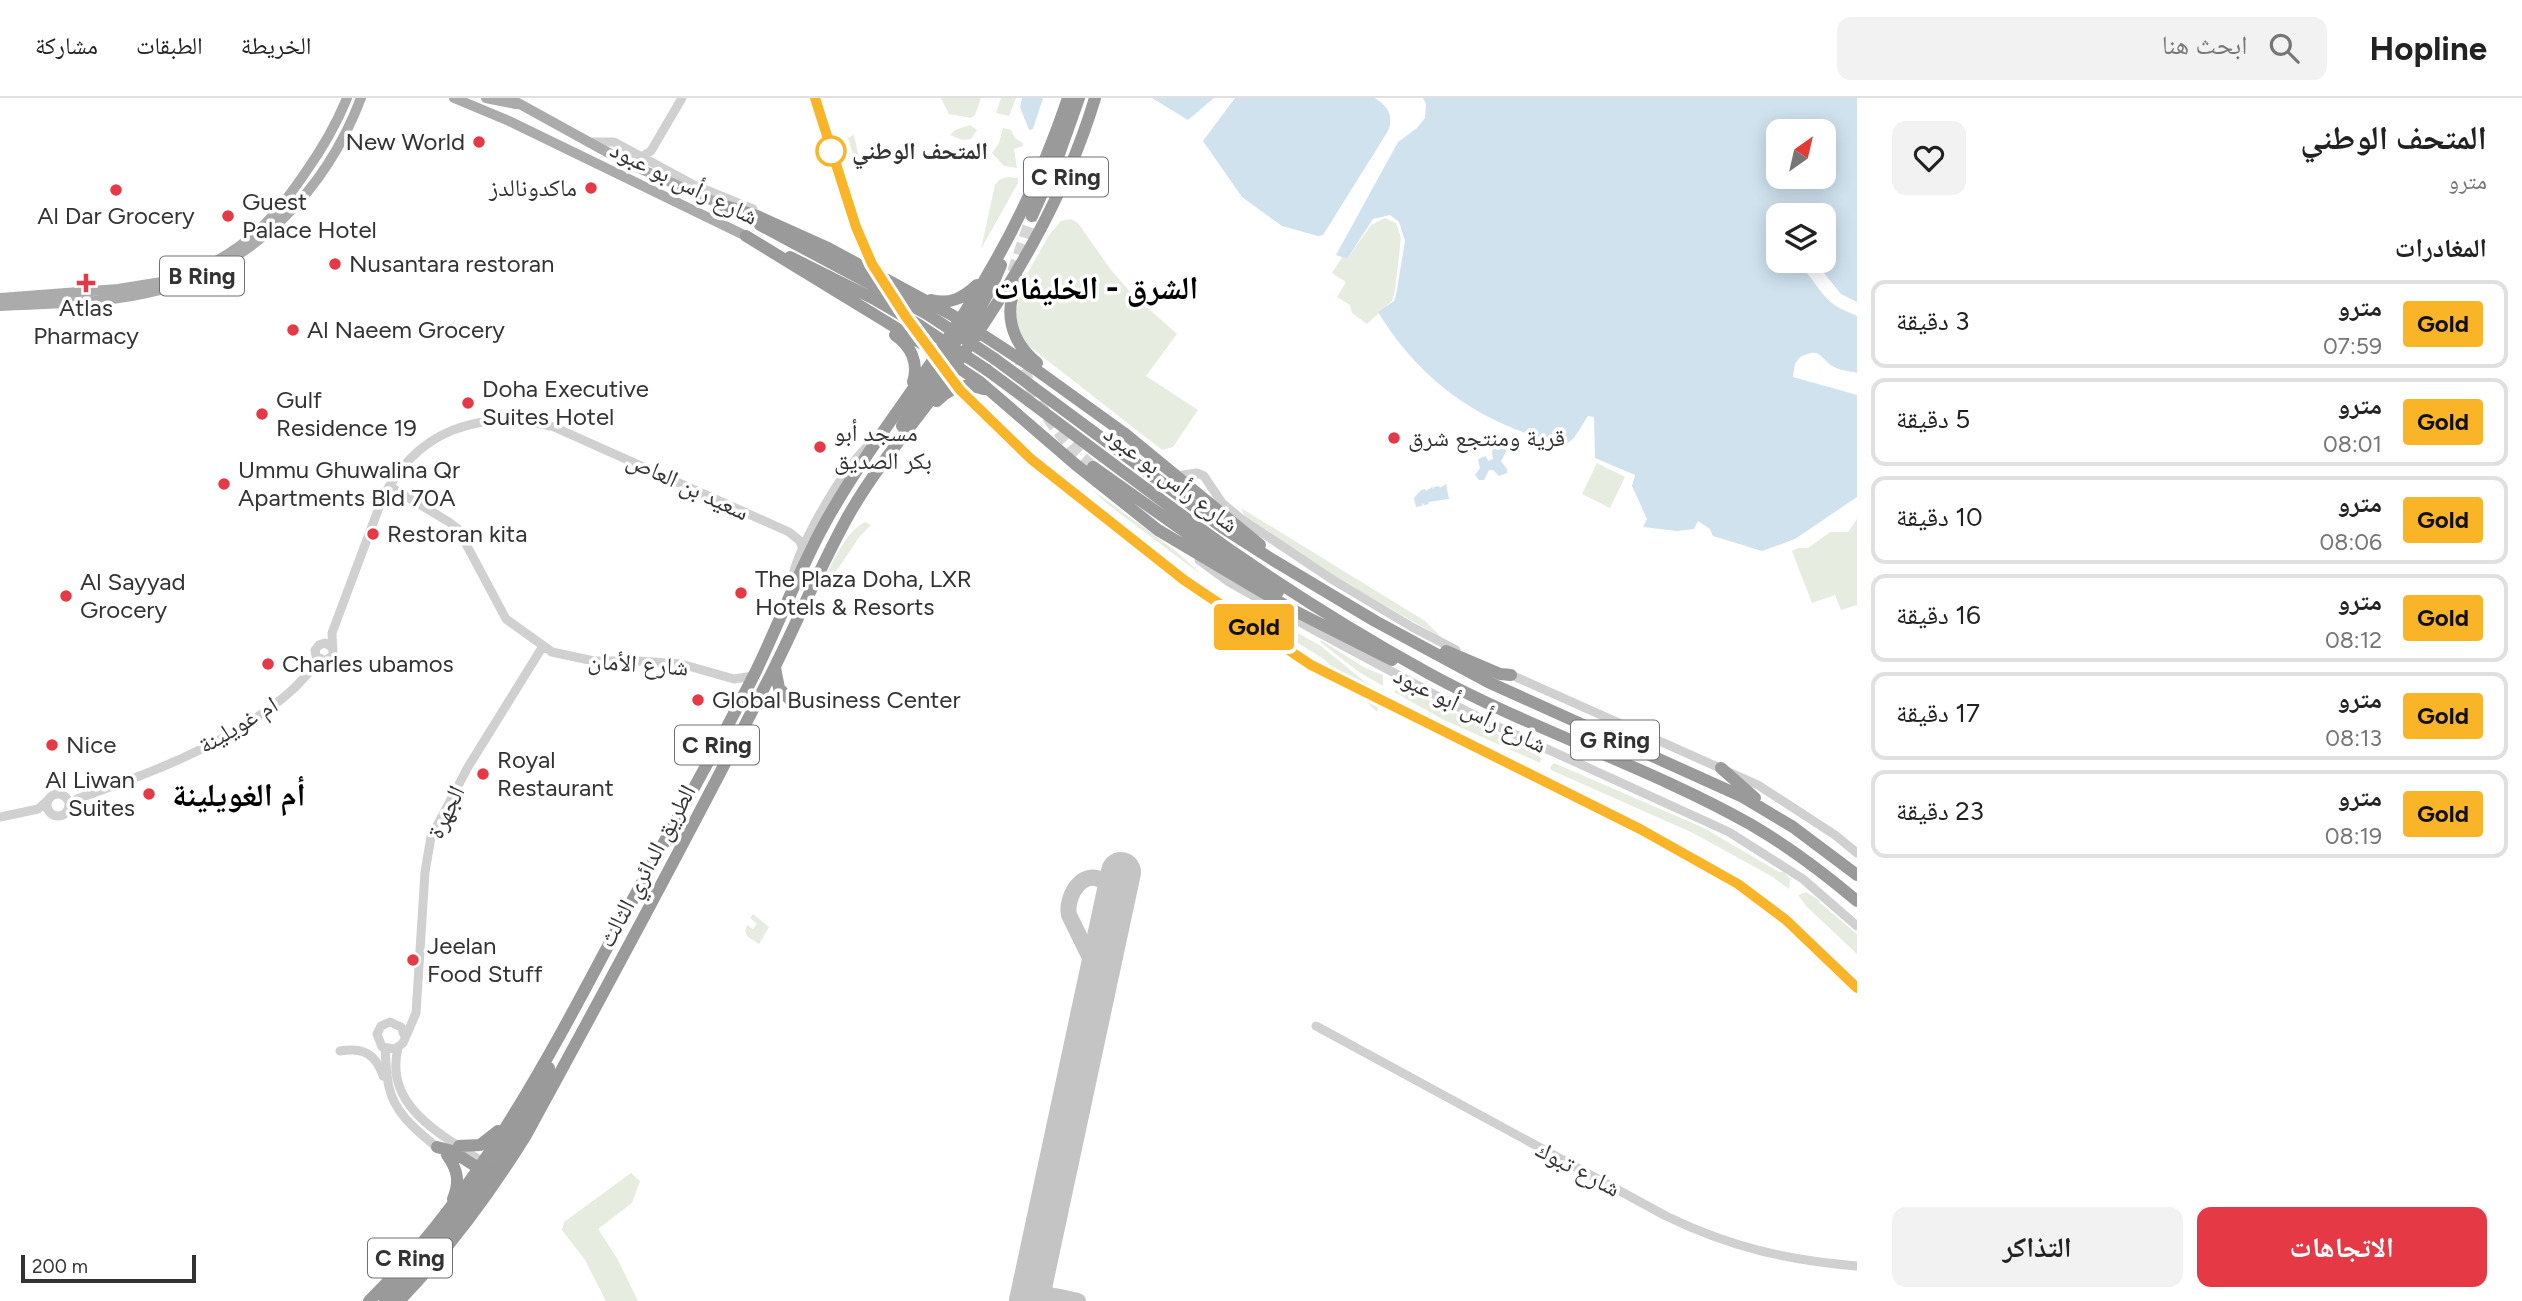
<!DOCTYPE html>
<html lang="ar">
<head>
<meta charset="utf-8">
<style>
  body { margin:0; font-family:Figtree,"Noto Naskh Arabic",sans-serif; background:#f2f2f2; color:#222; direction:rtl; height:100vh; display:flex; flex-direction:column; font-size:26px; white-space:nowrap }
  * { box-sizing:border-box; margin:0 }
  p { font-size:23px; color:#767676 }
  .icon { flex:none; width:38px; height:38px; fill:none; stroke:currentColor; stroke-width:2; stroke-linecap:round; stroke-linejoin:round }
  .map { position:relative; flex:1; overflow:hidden; direction:ltr }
  .drawer { display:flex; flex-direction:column; background:#fff; width:665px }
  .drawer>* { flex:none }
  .badge { padding:0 14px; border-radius:5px; font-size:24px; line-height:46px }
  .needle { width:46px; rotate:34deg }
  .buttons { position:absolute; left:1766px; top:21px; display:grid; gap:14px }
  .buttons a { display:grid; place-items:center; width:70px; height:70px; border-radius:14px; background:#fff; box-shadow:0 4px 18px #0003; font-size:35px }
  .scale { position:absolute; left:21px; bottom:18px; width:175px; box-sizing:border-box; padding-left:7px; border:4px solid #333; border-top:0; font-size:19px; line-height:24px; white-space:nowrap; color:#333; -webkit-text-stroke:5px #fff; paint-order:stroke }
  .map>.badge { position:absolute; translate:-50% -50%; box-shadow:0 0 0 4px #fff }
  h2 { padding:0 35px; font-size:26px; line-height:63px }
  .round { display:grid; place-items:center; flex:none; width:74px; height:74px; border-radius:14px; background:#f2f2f2 }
  .head { display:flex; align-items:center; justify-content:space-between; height:119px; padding:0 35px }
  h1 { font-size:33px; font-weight:800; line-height:52px }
  .primary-button { display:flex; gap:14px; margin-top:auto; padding:14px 35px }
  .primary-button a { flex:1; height:80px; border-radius:14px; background:#e63946; color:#fff; font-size:28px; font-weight:800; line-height:80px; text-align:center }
  .primary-button a+a { background:#f2f2f2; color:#222 }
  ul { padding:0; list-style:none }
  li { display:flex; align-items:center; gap:21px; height:88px; margin:0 14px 10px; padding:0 21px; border:4px solid #e0e0e0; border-radius:14px }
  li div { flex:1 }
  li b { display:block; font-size:26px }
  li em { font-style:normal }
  li .badge { min-width:77px; font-weight:700; text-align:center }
  header { display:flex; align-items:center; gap:42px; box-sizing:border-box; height:98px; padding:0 35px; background:#fff; border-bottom:2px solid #e0e0e0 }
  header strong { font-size:33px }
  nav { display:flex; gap:38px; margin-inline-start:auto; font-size:24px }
  .search { width:490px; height:63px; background:#f2f2f2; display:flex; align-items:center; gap:18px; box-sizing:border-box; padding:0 24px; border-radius:14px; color:#767676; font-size:26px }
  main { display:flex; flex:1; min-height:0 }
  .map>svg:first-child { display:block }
  .green { fill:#e6ecdf }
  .water { fill:#cfe2ee; fill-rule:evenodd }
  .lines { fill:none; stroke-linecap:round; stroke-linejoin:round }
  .taxiway { stroke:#c4c4c4; stroke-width:16 }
  .runway { stroke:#c4c4c4; stroke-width:40 }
  .highway-tunnel { stroke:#d6d6d6; stroke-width:12; stroke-dasharray:12 6; stroke-linecap:butt }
  .minor { stroke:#d0d0d0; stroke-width:9 }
  .major { stroke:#ababab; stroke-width:10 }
  .highway { stroke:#9a9a9a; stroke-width:12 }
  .highway-bridge { stroke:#9a9a9a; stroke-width:12 }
  .line-casing { stroke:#fff; stroke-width:16 }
  .line { stroke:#f9b428; stroke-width:10 }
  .poi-dot { fill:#e63946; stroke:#fff; stroke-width:2.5 }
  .stop-dot { fill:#fff; stroke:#f9b428; stroke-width:3.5 }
  .labels { text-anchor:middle; stroke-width:7; stroke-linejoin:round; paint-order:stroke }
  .shield { fill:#fff; stroke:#707070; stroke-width:2 }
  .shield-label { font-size:23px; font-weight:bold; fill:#333 }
  .poi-label { font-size:24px; fill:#333; stroke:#fff; text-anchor:start }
  .stop-label { font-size:24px; font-weight:bold; fill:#333; stroke:#fff; text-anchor:start }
  .street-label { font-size:24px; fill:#333; stroke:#fff }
  .district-label { font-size:32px; font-weight:bold; fill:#000; stroke:#fff }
</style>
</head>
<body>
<header>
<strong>Hopline</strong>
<div class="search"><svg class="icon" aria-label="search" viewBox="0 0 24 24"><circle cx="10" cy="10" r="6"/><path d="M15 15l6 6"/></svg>ابحث هنا</div>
<nav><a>الخريطة</a><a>الطبقات</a><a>مشاركة</a></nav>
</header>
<main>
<section class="drawer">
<div class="head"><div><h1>المتحف الوطني</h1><p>مترو</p></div><a class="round"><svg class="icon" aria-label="heart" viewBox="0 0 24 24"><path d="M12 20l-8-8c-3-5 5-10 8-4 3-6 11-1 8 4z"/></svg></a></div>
<h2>المغادرات</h2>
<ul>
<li><span class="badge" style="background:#f9b428;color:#111">Gold</span><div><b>مترو</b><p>07:59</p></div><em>3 دقيقة</em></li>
<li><span class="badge" style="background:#f9b428;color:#111">Gold</span><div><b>مترو</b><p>08:01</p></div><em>5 دقيقة</em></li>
<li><span class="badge" style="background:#f9b428;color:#111">Gold</span><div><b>مترو</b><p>08:06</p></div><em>10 دقيقة</em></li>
<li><span class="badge" style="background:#f9b428;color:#111">Gold</span><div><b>مترو</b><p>08:12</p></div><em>16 دقيقة</em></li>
<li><span class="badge" style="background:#f9b428;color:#111">Gold</span><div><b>مترو</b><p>08:13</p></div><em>17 دقيقة</em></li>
<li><span class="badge" style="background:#f9b428;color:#111">Gold</span><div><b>مترو</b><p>08:19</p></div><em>23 دقيقة</em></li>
</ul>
<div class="primary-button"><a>الاتجاهات</a><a>التذاكر</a></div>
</section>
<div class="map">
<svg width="1857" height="1203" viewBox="0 0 1857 1203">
  <rect width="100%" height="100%" fill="#fff"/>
  <!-- green -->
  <path class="green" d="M941,0H981L975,17L971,20L949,16Z
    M1001,0H1016L1009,18L996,15Z
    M970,27L977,32L971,41L962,42L950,37L955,32Z
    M1003,30L1011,32L1015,40L1023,45V48L1014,51L1017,70L1004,68L992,55L999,45Z
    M854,37L860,64L855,63L848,40Z
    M1007,79L1018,80V85L981,151L995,87L999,82Z
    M1385,120L1396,125L1401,140L1395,193L1392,203L1367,226L1352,215L1350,207L1337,199L1346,184L1332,175L1343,158L1347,161L1371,127Z
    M1071,121L1078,125L1111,172L1132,196L1177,236L1146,278L1198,312L1173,349L1162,352L1025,245L1015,222L1021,187L1049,137L1061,123Z
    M1597,365L1625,379L1610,410L1582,396Z
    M1090,390L1177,454L1203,478L1110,408Z
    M1241,410L1425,523L1442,540L1335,479L1244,417Z
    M1857,421V507L1841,512L1835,497L1812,505L1792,453L1798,450H1808L1830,434H1848Z
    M865,424L871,427L860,438L829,484L825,485L824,480C834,463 846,433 865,424Z
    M1240,503L1321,548L1365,584L1383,594L1377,614L1324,561L1238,508Z
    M1321,542L1365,570L1383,577V588L1359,574L1320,544Z
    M1400,588L1537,656L1541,660L1540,665L1442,621L1394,594Z
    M1554,665L1704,730L1779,774H1784L1790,781L1789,791L1771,778L1693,735L1551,672L1550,669Z
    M1806,794L1819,802L1820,805L1857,836V856L1807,809L1798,797Z
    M753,816L769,829L759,846L747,838L745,833L747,827L753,831L757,826L750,820Z
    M631,1075L640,1083L632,1105L598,1131L617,1160L638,1203H606L585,1162L562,1132L564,1124Z"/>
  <!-- water -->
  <path class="water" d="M1022,0H1043L1033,31L1029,32L1020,9Z
    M1152,0H1214L1188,22Z
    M1235,0H1375C1388,8 1394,18 1388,33L1323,137L1318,138L1282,128L1242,99L1203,43Z
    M1423,0H1857V204L1841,196L1814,163H1824V117H1778V163C1810,163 1811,188 1832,205C1839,211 1849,214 1857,218V275C1850,273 1841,273 1834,269C1819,261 1823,248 1800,259L1795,266L1793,279L1857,297V399L1795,441L1762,453L1713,438L1710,431L1698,423L1694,431L1677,433L1643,429L1647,421L1632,388L1635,377L1595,360L1594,319L1588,318L1574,340L1565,347C1483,327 1422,286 1378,214L1394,203L1396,197L1405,143L1399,124L1390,117L1373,121L1347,161L1336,157L1398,44L1417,30L1425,20L1426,6ZM1778,33H1824V79H1778Z
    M1496,344L1504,346L1508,350L1501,363L1507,371V375L1499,378L1493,372H1489L1484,382H1479L1475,377L1480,370L1478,361L1486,358L1488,363L1493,361L1492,354Z
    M1446,386L1449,401L1428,404L1429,406L1424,407L1422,405V408L1416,409L1414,400L1421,392L1425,391L1426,393L1432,389L1434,391V389L1439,388L1440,390Z"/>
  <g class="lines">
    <!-- taxiway -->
    <path class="taxiway" d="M1095,892L1094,868L1069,817C1065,798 1084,767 1106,785C1110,788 1113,795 1117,799
      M1036,1173L1038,1187L1048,1196
      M1032,1203C1045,1192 1062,1200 1078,1203"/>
    <!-- runway -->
    <path class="runway" d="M1029,1203L1121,774"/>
    <!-- highway-tunnel -->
    <path class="highway-tunnel" d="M1013,174L1032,118
      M1018,254C1031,300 1056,338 1093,369"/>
    <!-- minor -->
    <path class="minor" d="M588,44H614L694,87L753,111
      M635,57L643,58L651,53L682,0
      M1176,378L1197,375L1204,378L1222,405L1240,420L1333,482L1412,529L1456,552
      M389,388L449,424L458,431L506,521L552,554L594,563H638L681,566L734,581L753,578
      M1199,462L1229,484L1316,533L1441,600L1490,625L1729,734L1803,781L1857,828
      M791,487C795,452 841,375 866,350
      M332,549L325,545L319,547L315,552L316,558L325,563L333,557L332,535L381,404C415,332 479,310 554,329L789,434L800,443L803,451
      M1507,575L1758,687L1835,737L1857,755
      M47 707a11 11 0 1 1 22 0a11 11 0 1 1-22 0Z
      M68,711L77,701C133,681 189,661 240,630C258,619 277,606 292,592C303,583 310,569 324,563
      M0,719L38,711L48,702
      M1316,928L1666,1118C1730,1149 1786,1162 1857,1168
      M405,939L401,929L390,924L381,928L377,936L382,949L395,951L403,945L416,915L425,774L431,739L468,669L543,548
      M398,950C383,1010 445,1038 487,1067
      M385,951C386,963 386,976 389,989C395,1017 419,1034 439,1051
      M340,953C363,949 376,956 383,978"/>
    <!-- major -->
    <path class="major" d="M454,0L509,23L746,138
      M486,0L516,6
      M509,0L625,64L722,107
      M190,176C246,151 271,125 305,75C322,51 336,27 347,0
      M0,200L118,191L168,183
      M0,208C53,205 108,206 160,192C255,166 326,92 361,0"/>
    <!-- highway -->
    <path class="highway" d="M722,107L757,118L828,150L952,217L1035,271L1124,335L1260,447
      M1032,118L1057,62L1079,0
      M760,127L927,216
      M746,138L929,250L980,284L1075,366L1158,432L1291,511L1392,562
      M790,159L876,202L919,227
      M1019,182C1002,213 1011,244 1037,265
      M931,202C950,207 963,200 977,187
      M966,235L991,190L1001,167
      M895,237C911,248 919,265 913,284
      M995,261L1223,430L1273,462L1375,523L1488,584L1743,699L1793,729L1857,777
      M987,272C1054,321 1120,372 1187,421C1263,477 1345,529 1428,575C1532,632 1647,668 1750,726C1788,748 1824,775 1857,803
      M937,303C950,289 965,284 984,291
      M902,328L947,262L963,228
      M1093,369L1235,469L1278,494
      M1446,553L1500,576L1511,577
      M775,570L779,590L793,605
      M1721,670L1755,700
      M459,1048L480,1047L498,1033
      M437,1049L452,1053L486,1075
      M447,1057C458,1072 460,1084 453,1101
      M492,1080L493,1071L535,1001L549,970
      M369,1203C478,1095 546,965 617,831C663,744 713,659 757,571C780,523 799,472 825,425C866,351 920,286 965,214C1007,148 1043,75 1068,0
      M385,1203L425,1160L481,1086L488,1074L484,1065
      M399,1203C448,1152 489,1097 526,1037C607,889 687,740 764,590C795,532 818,470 851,413C879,365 916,323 948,278C1009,192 1065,101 1095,0"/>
    <!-- highway-bridge -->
    <path class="highway-bridge" d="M927,216L995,261
      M919,227L987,272"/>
  </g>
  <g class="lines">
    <!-- line casing -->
    <g class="line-casing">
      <path id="line" d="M815,0L856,129L872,166L906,219L960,292L1031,361L1184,482L1311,567L1640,731L1738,786L1786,822L1857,890"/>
    </g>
    <!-- line -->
    <use href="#line" class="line"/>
  </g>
  <!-- markers -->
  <g class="poi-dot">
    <circle cx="479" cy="44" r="7"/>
    <circle cx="591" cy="90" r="7"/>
    <circle cx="116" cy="92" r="7"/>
    <circle cx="228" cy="118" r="7"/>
    <circle cx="335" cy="166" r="7"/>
    <path d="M82.5 174.5h7v7h7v7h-7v7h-7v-7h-7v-7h7z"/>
    <circle cx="293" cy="232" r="7"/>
    <circle cx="468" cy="305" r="7"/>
    <circle cx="262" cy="316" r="7"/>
    <circle cx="1394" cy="340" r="7"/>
    <circle cx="820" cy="349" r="7"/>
    <circle cx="224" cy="386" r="7"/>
    <circle cx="373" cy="436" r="7"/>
    <circle cx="741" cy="495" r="7"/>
    <circle cx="66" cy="498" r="7"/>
    <circle cx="268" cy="566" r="7"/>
    <circle cx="698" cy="602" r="7"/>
    <circle cx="52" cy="647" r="7"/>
    <circle cx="483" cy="676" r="7"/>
    <circle cx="149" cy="696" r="7"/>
    <circle cx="413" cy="862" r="7"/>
  </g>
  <circle class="stop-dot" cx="831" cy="53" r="14"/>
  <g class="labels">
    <!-- shield labels -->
    <g class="shield">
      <rect x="1024" y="59.5" width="84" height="39" rx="5"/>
      <rect x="160" y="158.5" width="84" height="39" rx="5"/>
      <rect x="1571" y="622.5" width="88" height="39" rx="5"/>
      <rect x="675" y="627.5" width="84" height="39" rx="5"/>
      <rect x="368" y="1140.5" width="84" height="39" rx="5"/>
    </g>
    <g class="shield-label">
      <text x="1066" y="87">C Ring</text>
      <text x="202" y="186">B Ring</text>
      <text x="1615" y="650">G Ring</text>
      <text x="717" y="655">C Ring</text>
      <text x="410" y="1168">C Ring</text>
    </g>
    <!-- poi labels -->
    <g class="poi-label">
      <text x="465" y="52" text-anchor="end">New World</text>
      <text x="577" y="98" text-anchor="end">ماكدونالدز</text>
      <text x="242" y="112">Guest<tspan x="242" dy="28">Palace Hotel</tspan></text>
      <text x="116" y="126" text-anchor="middle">Al Dar Grocery</text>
      <text x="349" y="174">Nusantara restoran</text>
      <text x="86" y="218" text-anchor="middle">Atlas<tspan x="86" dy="28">Pharmacy</tspan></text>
      <text x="307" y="240">Al Naeem Grocery</text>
      <text x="482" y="299">Doha Executive<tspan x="482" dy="28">Suites Hotel</tspan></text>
      <text x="276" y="310">Gulf<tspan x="276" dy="28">Residence 19</tspan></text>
      <text x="834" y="343">مسجد أبو<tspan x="834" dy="28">بكر الصديق</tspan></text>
      <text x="1408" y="348">قرية ومنتجع شرق</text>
      <text x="238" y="380">Ummu Ghuwalina Qr<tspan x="238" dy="28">Apartments Bld 70A</tspan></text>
      <text x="387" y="444">Restoran kita</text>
      <text x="755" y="489">The Plaza Doha, LXR<tspan x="755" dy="28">Hotels &amp; Resorts</tspan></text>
      <text x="80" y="492">Al Sayyad<tspan x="80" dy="28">Grocery</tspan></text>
      <text x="282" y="574">Charles ubamos</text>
      <text x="712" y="610">Global Business Center</text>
      <text x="66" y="655">Nice</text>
      <text x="497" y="670">Royal<tspan x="497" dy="28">Restaurant</tspan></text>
      <text x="135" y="690" text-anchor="end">Al Liwan<tspan x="135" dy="28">Suites</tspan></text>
      <text x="427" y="856">Jeelan<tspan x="427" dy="28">Food Stuff</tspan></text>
    </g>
    <!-- stop labels -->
    <g class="stop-label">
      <text x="852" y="61">المتحف الوطني</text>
    </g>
    <!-- street labels -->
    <g class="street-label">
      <text transform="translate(684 85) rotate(26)" y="8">شارع رأس بو عبود</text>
      <text transform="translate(1171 381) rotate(37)" y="8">شارع رأس بو عبود</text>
      <text transform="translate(688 388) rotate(25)" y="8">سعيد بن العاص</text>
      <text transform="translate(638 566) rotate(4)" y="8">شارع الأمان</text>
      <text transform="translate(1470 612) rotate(26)" y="8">شارع رأس أبو عبود</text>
      <text transform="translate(238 627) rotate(-31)" y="8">ام غويلينة</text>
      <text transform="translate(446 714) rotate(-64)" y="8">الجهرة</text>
      <text transform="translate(647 768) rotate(-62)" y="8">الطريق الدائري الثالث</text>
      <text transform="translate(1578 1071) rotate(28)" y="8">شارع تبوك</text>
    </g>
    <!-- district labels -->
    <g class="district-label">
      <text x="1096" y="201">الشرق - الخليفات</text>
      <text x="239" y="708">أم الغويلينة</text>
    </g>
  </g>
</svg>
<div class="buttons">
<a><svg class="needle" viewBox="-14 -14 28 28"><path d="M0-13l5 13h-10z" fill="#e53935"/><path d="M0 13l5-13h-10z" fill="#767676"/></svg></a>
<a><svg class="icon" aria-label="layers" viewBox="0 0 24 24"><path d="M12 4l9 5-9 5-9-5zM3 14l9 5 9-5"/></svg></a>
</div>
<div class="scale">200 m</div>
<b class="badge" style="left:1254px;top:529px;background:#f9b428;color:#111">Gold</b>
</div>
</main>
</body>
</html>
